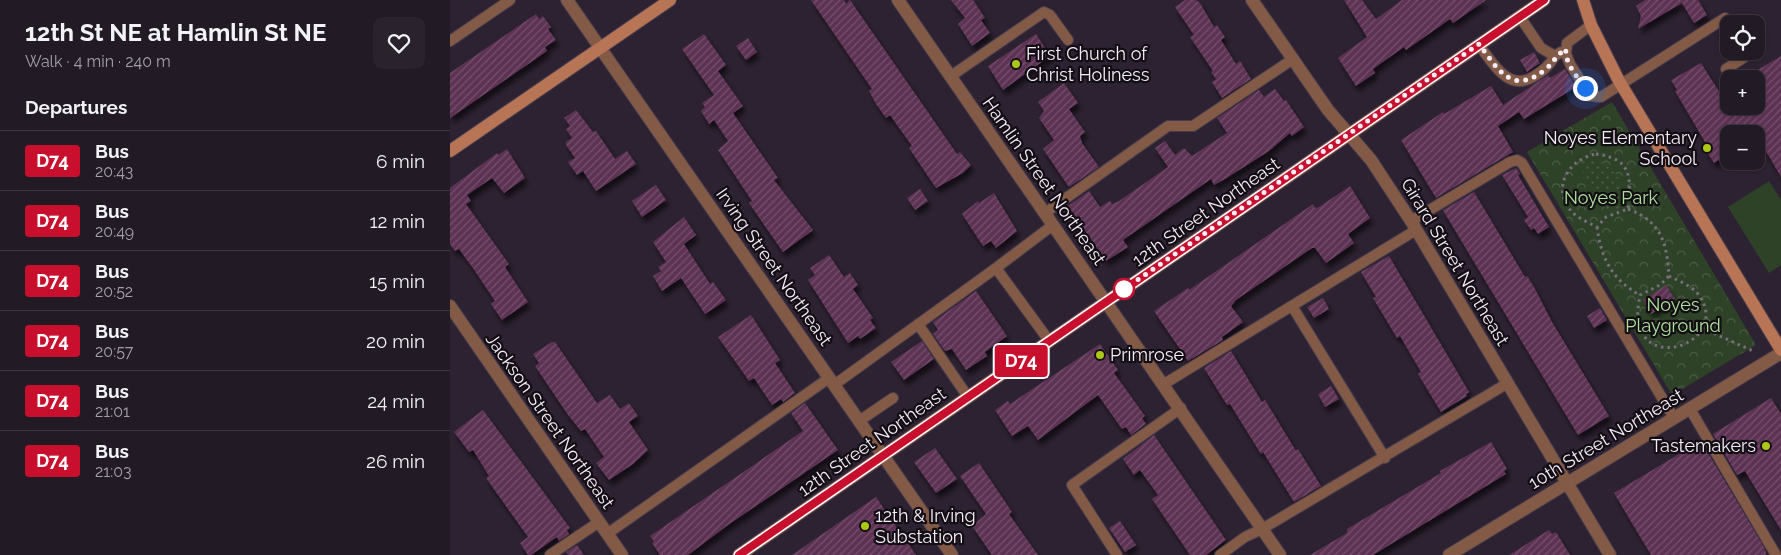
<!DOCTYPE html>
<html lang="en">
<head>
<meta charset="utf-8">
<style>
  body { margin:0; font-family:Raleway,sans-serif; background:#2a232d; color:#f1f3f6; height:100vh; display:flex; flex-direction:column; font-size:19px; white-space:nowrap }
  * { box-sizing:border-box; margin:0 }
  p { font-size:16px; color:#a2a1a7 }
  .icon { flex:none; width:28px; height:28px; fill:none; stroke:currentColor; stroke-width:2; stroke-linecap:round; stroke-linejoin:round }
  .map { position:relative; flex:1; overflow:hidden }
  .details { display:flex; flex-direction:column; background:#221a25; width:450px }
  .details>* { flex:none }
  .badge { padding:0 10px; border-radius:4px; font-size:18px; line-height:32px }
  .buttons { position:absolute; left:1270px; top:15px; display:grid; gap:10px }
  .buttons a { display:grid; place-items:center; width:45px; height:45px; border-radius:10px; background:#221a25; box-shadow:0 1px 4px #0004,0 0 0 1px #3f3842; font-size:25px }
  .you { position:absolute; width:25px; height:25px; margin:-12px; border:4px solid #fff; border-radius:50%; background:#1a73e8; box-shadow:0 0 0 8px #1a73e833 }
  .map>.badge { position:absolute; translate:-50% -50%; box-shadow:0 0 0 2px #fff }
  h2 { padding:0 25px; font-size:19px; line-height:45px }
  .round { display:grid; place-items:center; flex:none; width:52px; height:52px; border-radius:10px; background:#2a232d }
  .overview { display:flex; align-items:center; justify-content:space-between; height:85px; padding:0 25px }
  h1 { font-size:24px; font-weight:700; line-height:38px }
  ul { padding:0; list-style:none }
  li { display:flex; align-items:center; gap:15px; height:60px; padding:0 25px; border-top:1px solid #3f3842 }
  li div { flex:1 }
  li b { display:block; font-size:19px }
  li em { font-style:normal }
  li .badge { min-width:55px; font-weight:700; text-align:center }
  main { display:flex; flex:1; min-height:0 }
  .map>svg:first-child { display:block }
  .grass { fill:#2e4227 }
  .park { fill:url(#park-crowns) }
  .garden { fill:url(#garden-dots) }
  .building { fill:url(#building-hatch); filter:url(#shadow) }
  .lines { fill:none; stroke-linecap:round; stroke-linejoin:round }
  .lane-casing { stroke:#493e4d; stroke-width:12 }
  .street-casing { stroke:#493e4d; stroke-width:14 }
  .secondary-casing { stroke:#493e4d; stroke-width:14 }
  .path { stroke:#786e7c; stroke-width:3; stroke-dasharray:2.5 4; stroke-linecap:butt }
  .lane { stroke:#835a46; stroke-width:10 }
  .street { stroke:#835a46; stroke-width:12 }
  .secondary { stroke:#b77555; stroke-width:12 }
  .line-casing { stroke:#fff; stroke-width:11 }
  .line { stroke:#c8102e; stroke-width:8 }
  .walk { stroke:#f5edf8; stroke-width:5; stroke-dasharray:0 9 }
  .poi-dot { fill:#abc614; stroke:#130d14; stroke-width:2 }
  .stop-dot { fill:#fff; stroke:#c8102e; stroke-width:2.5 }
  .labels { text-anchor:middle; stroke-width:4.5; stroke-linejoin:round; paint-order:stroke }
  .poi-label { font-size:18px; fill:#f5edf8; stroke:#130d14; text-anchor:start }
  .street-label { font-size:18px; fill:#f5edf8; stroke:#130d14 }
  .park-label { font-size:18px; fill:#ade19b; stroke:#130d14 }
</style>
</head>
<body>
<main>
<section class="details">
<div class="overview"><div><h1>12th St NE at Hamlin St NE</h1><p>Walk · 4 min · 240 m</p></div><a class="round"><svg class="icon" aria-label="heart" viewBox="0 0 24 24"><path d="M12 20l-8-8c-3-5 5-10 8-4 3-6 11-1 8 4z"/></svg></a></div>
<h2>Departures</h2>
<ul>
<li><span class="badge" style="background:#c8102e;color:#fff">D74</span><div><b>Bus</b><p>20:43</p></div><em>6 min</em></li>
<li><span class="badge" style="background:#c8102e;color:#fff">D74</span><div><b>Bus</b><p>20:49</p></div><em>12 min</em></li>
<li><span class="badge" style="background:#c8102e;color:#fff">D74</span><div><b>Bus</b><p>20:52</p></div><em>15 min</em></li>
<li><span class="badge" style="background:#c8102e;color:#fff">D74</span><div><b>Bus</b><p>20:57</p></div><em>20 min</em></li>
<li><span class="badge" style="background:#c8102e;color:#fff">D74</span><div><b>Bus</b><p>21:01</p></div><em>24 min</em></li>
<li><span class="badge" style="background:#c8102e;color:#fff">D74</span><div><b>Bus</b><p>21:03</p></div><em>26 min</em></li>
</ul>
</section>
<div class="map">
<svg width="1331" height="555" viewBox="0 0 1331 555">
  <defs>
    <pattern id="park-crowns" width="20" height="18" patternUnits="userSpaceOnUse" patternTransform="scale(1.25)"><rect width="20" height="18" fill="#2e4227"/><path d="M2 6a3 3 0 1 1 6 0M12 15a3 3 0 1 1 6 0" fill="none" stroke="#4d5e47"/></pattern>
    <pattern id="garden-dots" width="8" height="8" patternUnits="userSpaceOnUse" patternTransform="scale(1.25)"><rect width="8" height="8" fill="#2e4227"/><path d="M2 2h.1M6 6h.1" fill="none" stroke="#4d5e47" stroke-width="1.8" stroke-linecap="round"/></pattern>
    <pattern id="building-hatch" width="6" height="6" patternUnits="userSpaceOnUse" patternTransform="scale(1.25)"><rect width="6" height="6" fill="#5d3254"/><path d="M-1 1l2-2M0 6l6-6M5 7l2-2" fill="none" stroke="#75506d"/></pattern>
    <filter id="shadow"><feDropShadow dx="3" dy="5.5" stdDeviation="2.5" flood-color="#0009"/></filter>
  </defs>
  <rect width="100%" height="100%" fill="#2d2231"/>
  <!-- grass -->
  <path class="grass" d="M1319,181L1331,200V265L1319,273L1278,207Z"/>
  <!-- park -->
  <path class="park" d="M1162,102L1306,345L1222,395L1077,152Z"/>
  <!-- garden -->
  <path class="garden" d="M1146,160C1169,166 1191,209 1158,213L1128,164Z"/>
  <!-- building -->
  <path class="building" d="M361,0H394L396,4L400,0L507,154L510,152L521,165L513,173L486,188L459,148L462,146L440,115L436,118L426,104L419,91L422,89Z
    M501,0H523L535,18L531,20L540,33L522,46L508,24L515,18Z
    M735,0H746L750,3L764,27L767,25L775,37L771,40L786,64L790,61L801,79L772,98L762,82L766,79L761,72L763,71L740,37L744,35L725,7Z
    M894,0H912L926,19L952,0H1036L1003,23L1000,19L956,50L954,47L923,69L925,73L906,86L888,58L917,37Z
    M1195,0H1248L1257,15L1244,23L1232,3L1188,29L1191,16L1186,6Z
    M86,14L89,19L93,16L101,27L98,29L106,40L95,47L97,51L0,118V73Z
    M254,34L276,65L268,71L293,106L283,113L328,178L324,180L363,230L333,252L299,203L302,201L268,150L278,141L264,120L259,124L251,111L255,107L252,103L264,95L232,49Z
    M586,34L600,56L553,90L538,66Z
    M298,38L307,52L296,60L286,46Z
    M1084,52L1090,63L1077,72L1070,60Z
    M1331,56V177L1306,134H1279V154L1264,163L1255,149L1258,147L1225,91L1227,90L1221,80L1251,63L1270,93L1279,88V106H1306V71Z
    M1115,69L1126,87L1074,119L1069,112L1048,126L1063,152L986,198L951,140L993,112L994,114L1041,86L1053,105L1098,75L1100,78Z
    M614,83L628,103L619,109L635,132L630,136L632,143L649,167L619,187L593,149L604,140L589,118L594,111L588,102Z
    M825,89L834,101L836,100L854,127L842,136L840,133L819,151L775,179L764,185L761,179L673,240L678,247L656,261L618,206L639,191L650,207L660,201L662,204L669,201L718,167L705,148L715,141L725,155L734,148L742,156L777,133L767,118L809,90L814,97Z
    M126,110L143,132L146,131L165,159L177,151L186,164L146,191L133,171L127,175L118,162L125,158L116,145V142L122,138L116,129L120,126L114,118Z
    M57,149L75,178L54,193L42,178L17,195L21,201L16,204L59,264L55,267L78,302L52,320L41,304L45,301L25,271L9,249L5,251L0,244V188L47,153L48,155Z
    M1066,168L1070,174L1068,175L1099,227L1088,234L1084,228L1081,230L1074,220L1078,217L1052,175Z
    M206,185L216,200L192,217L182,201Z
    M900,186L920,218L898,234L904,243L876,263L865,248H862L786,300L781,306L793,322L772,337L773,340L738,361L704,311L738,288L739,290L863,204L865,208L869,207Z
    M470,189L478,201L465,210L457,198Z
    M1024,192L1075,277L1077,276L1084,287L1102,322L1159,416L1128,435L994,212L993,210Z
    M544,193L567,231L546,248L541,241L533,246L512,214L528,201L529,203Z
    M234,217L246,235L234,244L260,284L263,282L276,300L255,314L231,278L212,291L203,276L211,271L208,267L216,262L203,242Z
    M379,255L394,277L400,273L408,285L403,289L423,318L420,320L426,328L410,339L408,336L398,343L358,280L365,275L360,268Z
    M939,256L1019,392L1016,394L1017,396L991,412L968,374L971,372L950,336L947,338L923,298L926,297L911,272Z
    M1216,285L1225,299L1201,314L1193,300Z
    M526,291L557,336L535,352L537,356L516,370L502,349L495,351L483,334L488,330L483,322Z
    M873,298L879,309L864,318L857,307Z
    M1150,308L1157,320L1144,328L1137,316Z
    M301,315L330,360L325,363L345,393L333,402L331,399L322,405L304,378L299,381L268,337Z
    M472,341L484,359L454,380L441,362Z
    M102,342H105L147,403L160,395L170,409L179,403L188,416L179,422L198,450L183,464L159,480L146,463L154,457L135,429L131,431L118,415L85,366L89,363L83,354Z
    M650,344L668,370L664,373L695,416L692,418L696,424L681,435L676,427L672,429L648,395L588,440L578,426L562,436L545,410L558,401L560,404Z
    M781,351L812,402L815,400L846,451L848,449L871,486L844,502L813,452L811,454L780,404L777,405L754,368Z
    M881,386L889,399L875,407L868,394Z
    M1321,398L1331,414V530L1295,471L1287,475L1263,434Z
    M355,403L388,450L278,525L238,555H210L202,543L204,541L200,536L353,431L341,413Z
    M33,410L120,528L117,530L119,534L109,541L107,537L81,555H78L70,543L78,537L36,478L39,476L23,450L19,452L4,432Z
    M704,435L776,540L756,555H740L702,499L708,495L690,470L684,475L673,459Z
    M1251,441L1314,547L1317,555H1201L1164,493Z
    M1041,442L1057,469L1054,471L1056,474L923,555H860L897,533V529L991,473L990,471Z
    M485,448L507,479L486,493L464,462Z
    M529,463L562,512L559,514L588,555H542L522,526L536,514L510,476Z
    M426,497L466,555H342Z
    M670,521L686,545L675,552L659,528Z
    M1099,530L1102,534L1106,532L1120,555H1059Z
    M127,545L134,555H118L116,552Z"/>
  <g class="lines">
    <!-- lane casing -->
    <g class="lane-casing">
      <path id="lane" d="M1070,17L1091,48L1105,56L1111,52
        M1141,25L1117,43L1116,54L1120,64L1140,96L1151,97L1275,18L1287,24
        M0,41L60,0
        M1029,45C1042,62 1058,92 1083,77C1093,71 1099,66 1105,56
        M1276,69L1304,51
        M501,76L594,12L600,15L618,40
        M595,213L718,126H743L843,59
        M961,221L1060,162L1067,160L1072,163L1224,418
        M546,268L603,225
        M842,306L935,458
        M468,324L518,397
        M714,384L966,230
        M384,385L546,268L600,342
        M1240,409L1326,555
        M409,421L443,398
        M157,534L379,378
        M100,555L149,522
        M667,555L622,485L731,408
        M770,555L795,537L812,529L1058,383"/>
    </g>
    <!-- street casing -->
    <g class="street-casing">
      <path id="street" d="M117,0L502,555
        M448,0L830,555
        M802,0L878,110L921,160L961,221L1160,555
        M0,306L172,555
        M999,555L1331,353"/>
    </g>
    <!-- secondary casing -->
    <g class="secondary-casing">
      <path id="secondary" d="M1133,0L1141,25L1169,81L1331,350
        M0,151L220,0
        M289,555L1094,0"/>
    </g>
    <!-- path -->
    <path class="path" d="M1146,154C1183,159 1181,178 1178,209L1156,217L1147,227C1139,223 1130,219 1123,213C1100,189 1118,159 1146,154Z
      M1178,209C1211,221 1217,243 1219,276
      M1147,227C1151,258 1162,280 1190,295
      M1219,276C1228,281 1241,285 1248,294C1283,340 1193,375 1188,318C1187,310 1189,302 1190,295L1210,285Z
      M1252,328L1303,351"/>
    <!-- lane -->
    <use href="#lane" class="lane"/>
    <!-- street -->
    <use href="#street" class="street"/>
    <!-- secondary -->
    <use href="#secondary" class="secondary"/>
  </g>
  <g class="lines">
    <!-- line casing -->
    <g class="line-casing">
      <path id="line" d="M289,555L1094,0"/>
    </g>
    <!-- line -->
    <use href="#line" class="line"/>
    <!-- walk -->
    <path class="walk" d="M674,289L670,292L1029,44C1049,71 1063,97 1097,68C1105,61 1105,56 1116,49C1114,62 1128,78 1135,88"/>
  </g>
  <!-- markers -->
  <g class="poi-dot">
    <circle cx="566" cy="64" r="5"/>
    <circle cx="1257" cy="148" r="5"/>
    <circle cx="650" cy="355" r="5"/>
    <circle cx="1316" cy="446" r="5"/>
    <circle cx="415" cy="526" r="5"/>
  </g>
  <circle class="stop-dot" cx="674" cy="289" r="10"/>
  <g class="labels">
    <!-- poi labels -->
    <g class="poi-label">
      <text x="576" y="60">First Church of<tspan x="576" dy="21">Christ Holiness</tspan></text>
      <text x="1247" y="144" text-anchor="end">Noyes Elementary<tspan x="1247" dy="21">School</tspan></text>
      <text x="660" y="361">Primrose</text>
      <text x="1306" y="452" text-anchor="end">Tastemakers</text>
      <text x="425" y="522">12th &amp; Irving<tspan x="425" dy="21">Substation</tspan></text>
    </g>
    <!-- street labels -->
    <g class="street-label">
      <text transform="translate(594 181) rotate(55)" y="6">Hamlin Street Northeast</text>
      <text transform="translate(756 212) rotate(-35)" y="6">12th Street Northeast</text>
      <text transform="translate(1005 262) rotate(59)" y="6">Girard Street Northeast</text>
      <text transform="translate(324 267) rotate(55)" y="6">Irving Street Northeast</text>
      <text transform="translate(100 421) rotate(55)" y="6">Jackson Street Northeast</text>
      <text transform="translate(1156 439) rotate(-31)" y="6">10th Street Northeast</text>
      <text transform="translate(422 442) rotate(-35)" y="6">12th Street Northeast</text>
    </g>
    <!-- park labels -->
    <g class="park-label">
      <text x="1161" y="204">Noyes Park</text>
      <text x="1223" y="311">Noyes<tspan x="1223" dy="21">Playground</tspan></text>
    </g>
  </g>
</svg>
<div class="buttons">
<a><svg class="icon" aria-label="locate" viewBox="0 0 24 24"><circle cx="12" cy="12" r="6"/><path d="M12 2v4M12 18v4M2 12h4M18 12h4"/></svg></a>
<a>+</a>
<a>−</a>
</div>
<div class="you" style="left:1135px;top:88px"></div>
<b class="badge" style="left:571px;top:361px;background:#c8102e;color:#fff">D74</b>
</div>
</main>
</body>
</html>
